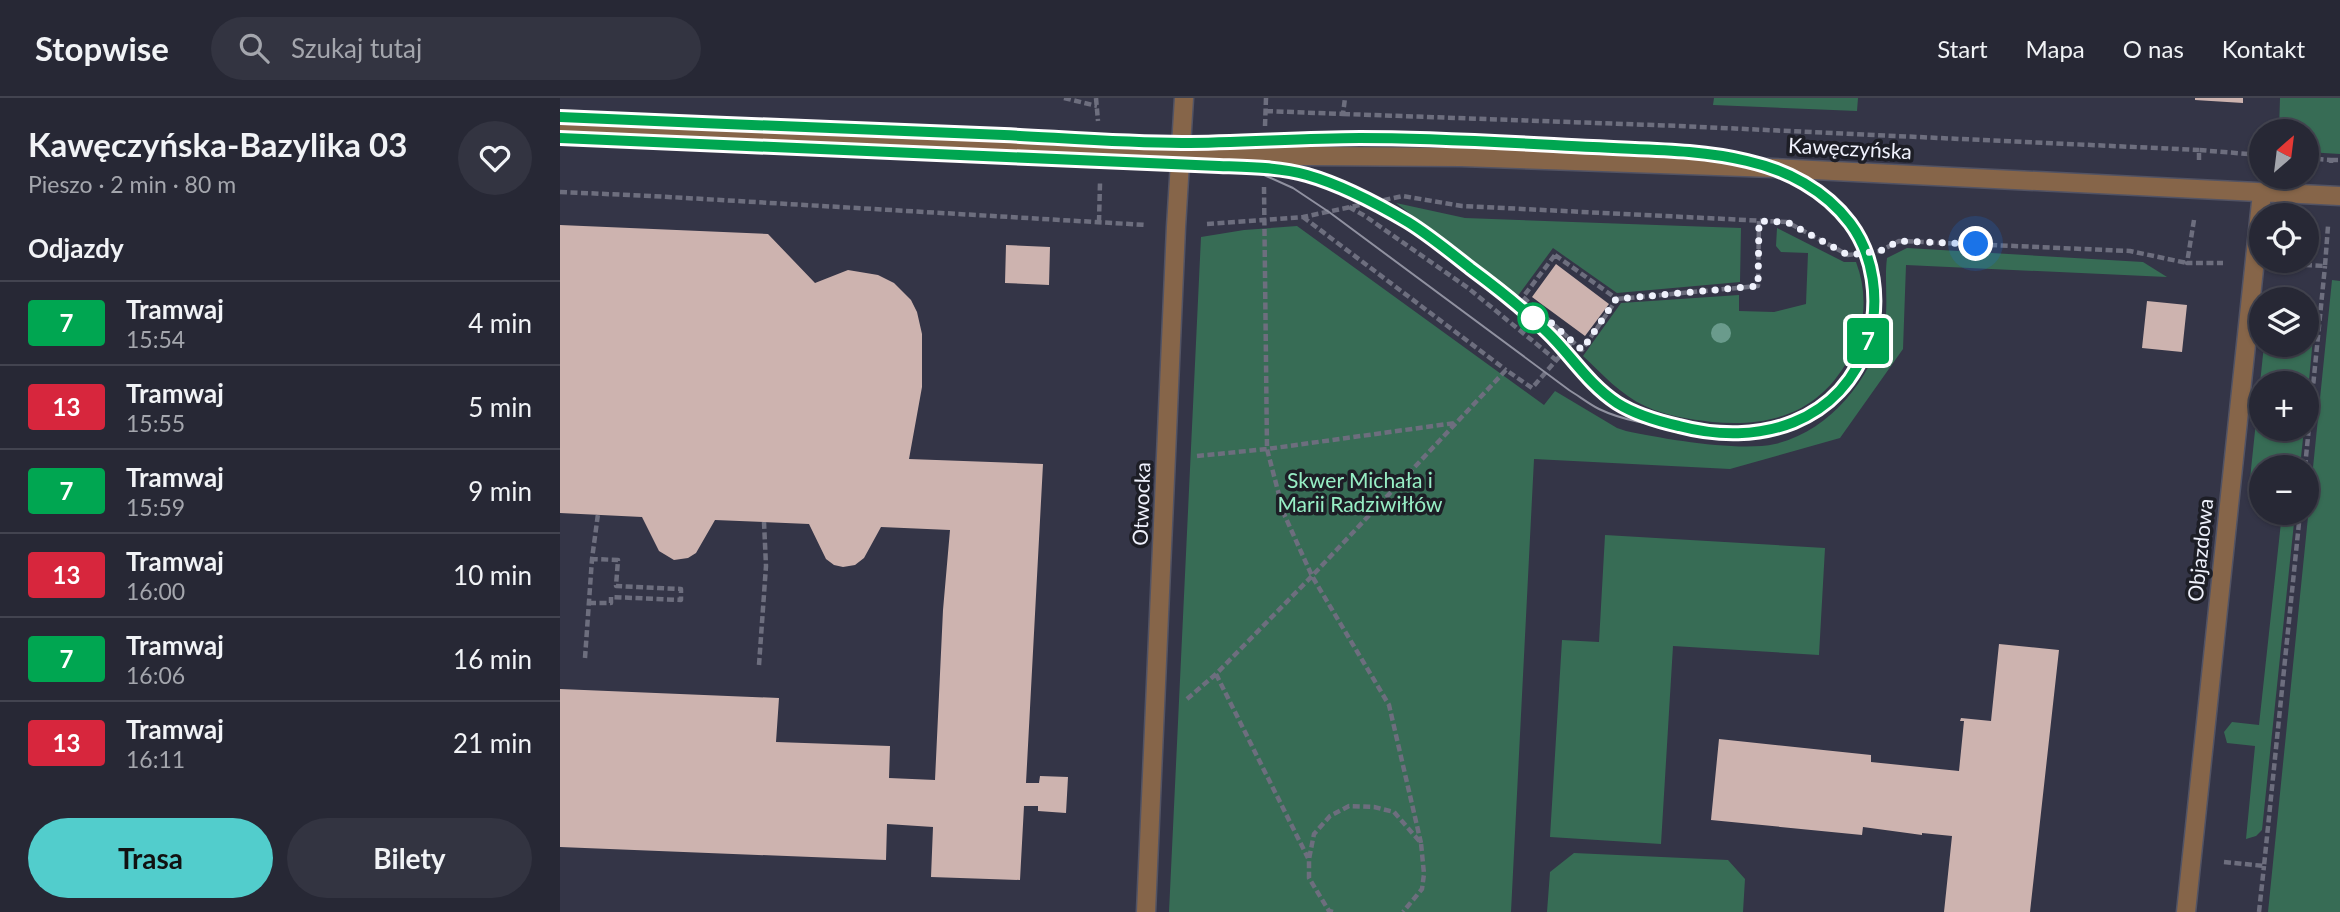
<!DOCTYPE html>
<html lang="pl">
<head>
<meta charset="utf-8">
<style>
  body { margin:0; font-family:Lato,sans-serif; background:#333441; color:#f1f3f6; height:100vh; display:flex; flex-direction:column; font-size:26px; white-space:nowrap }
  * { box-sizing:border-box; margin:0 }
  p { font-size:23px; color:#a4a6ad }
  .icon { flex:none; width:38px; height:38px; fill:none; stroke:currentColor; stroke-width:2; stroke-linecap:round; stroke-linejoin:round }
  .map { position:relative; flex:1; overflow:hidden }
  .side { display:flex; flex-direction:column; background:#272835; width:560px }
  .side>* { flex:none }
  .badge { padding:0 14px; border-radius:5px; font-size:24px; line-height:46px }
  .needle { width:46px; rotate:28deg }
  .tools { position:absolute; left:1689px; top:21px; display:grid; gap:14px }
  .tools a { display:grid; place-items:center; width:70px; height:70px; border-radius:50%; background:#272835; box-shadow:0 2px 5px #0004,0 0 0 2px #434450; font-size:35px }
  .you { position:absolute; width:35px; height:35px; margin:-18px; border:5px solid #fff; border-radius:50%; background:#1a73e8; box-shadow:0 0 0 10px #1a73e833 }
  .map>.badge { position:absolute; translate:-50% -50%; box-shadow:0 0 0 4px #fff }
  h2 { padding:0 28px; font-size:26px; line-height:63px }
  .round { display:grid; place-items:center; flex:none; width:74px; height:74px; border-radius:37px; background:#333441 }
  .overview { display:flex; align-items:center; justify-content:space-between; height:119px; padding:0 28px }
  h1 { font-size:33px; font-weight:700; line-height:52px }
  .button { display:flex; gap:14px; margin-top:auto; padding:14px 28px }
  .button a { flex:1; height:80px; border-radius:42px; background:#52cdcc; color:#111; font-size:28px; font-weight:700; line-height:80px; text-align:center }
  .button a+a { background:#333441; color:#f1f3f6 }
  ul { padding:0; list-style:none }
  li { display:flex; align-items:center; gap:21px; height:84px; padding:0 28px; border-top:2px solid #434450 }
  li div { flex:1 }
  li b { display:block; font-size:26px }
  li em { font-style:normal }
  li .badge { min-width:77px; font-weight:700; text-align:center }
  header { display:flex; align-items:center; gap:42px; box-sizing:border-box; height:98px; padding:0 35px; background:#272835; border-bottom:2px solid #434450 }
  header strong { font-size:33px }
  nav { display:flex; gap:38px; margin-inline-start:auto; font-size:24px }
  .search { width:490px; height:63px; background:#333441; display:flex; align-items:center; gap:18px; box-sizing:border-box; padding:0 24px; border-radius:38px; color:#a4a6ad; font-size:26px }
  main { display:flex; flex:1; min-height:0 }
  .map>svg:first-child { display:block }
  .green { fill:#376c55 }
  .building { fill:#cdb3af }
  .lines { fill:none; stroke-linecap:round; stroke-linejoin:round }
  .street-casing { stroke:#525364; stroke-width:21 }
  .path { stroke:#6d6e7e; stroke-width:4.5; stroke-dasharray:7 3.5; stroke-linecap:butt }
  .street { stroke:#866549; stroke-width:18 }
  .tram { stroke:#9091a0; stroke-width:2 }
  .tree { fill:#6a9b8c }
  .line-casing { stroke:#fff; stroke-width:16 }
  .line { stroke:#00a651; stroke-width:10 }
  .walk { stroke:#eff1fc; stroke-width:7; stroke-dasharray:0 12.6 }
  .stop-dot { fill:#fff; stroke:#00a651; stroke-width:3.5 }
  .labels { text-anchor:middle; stroke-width:7; stroke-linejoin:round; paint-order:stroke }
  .street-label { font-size:21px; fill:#eff1fc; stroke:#1d1e26 }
  .park-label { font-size:21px; fill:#97eec5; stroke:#1d1e26 }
</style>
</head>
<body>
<header>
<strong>Stopwise</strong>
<div class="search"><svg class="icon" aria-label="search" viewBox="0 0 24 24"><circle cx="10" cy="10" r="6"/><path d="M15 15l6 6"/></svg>Szukaj tutaj</div>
<nav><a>Start</a><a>Mapa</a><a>O nas</a><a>Kontakt</a></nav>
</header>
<main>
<section class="side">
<div class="overview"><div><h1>Kawęczyńska-Bazylika 03</h1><p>Pieszo · 2 min · 80 m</p></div><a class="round"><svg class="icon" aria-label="heart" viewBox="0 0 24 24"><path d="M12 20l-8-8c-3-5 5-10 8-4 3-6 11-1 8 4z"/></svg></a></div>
<h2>Odjazdy</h2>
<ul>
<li><span class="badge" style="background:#00a651;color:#fff">7</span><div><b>Tramwaj</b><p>15:54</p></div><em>4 min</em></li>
<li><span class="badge" style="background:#d7263d;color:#fff">13</span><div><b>Tramwaj</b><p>15:55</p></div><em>5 min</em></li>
<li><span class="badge" style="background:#00a651;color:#fff">7</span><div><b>Tramwaj</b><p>15:59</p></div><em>9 min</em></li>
<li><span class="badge" style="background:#d7263d;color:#fff">13</span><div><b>Tramwaj</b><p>16:00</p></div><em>10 min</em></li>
<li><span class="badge" style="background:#00a651;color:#fff">7</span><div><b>Tramwaj</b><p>16:06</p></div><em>16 min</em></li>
<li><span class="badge" style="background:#d7263d;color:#fff">13</span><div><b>Tramwaj</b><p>16:11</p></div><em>21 min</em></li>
</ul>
<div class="button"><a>Trasa</a><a>Bilety</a></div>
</section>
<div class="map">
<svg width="1780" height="814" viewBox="0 0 1780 814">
  <rect width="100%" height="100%" fill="#343547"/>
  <!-- green -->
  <path class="green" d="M1154,0H1298L1297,13L1153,7Z
    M1720,0H1780V56L1747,54L1746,33H1719Z
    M836,105L905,120L1181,130L1180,184L1057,195L993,150L957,199Z
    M737,128L984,307L995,293L1057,330L1066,333C1104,341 1179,354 1215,346C1270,333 1310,282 1324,230C1329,208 1324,183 1327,160L1347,150L1583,164L1607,179L1346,167L1343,251L1280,340L1170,371L974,361L951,814H609L641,139L684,132Z
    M1217,130L1284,164H1296C1307,193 1306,223 1293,252C1265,312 1215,330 1152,324C1129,321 1106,318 1085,308C1061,297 1042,276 1023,258L1061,205L1179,197V213L1214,214L1246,206L1248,155L1221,154L1216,148Z
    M1772,182L1780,183V814H1708Z
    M1747,219L1754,229L1747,304L1746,285H1701V331H1744L1740,369H1701V411H1696L1688,400L1704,247H1746Z
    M1722,415H1735L1702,732L1696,738L1686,741L1695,648L1667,645L1664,634L1672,624L1699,627Z
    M1045,437L1265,450L1259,557L1113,548L1101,746L990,739L1002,542L1039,544Z
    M1014,755L1168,762L1185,781L1183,814H987L990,774Z"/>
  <!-- building -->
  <path class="building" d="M1635,0H1683V5L1635,2Z
    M0,127L208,136L255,185L288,172L318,177L334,185L351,202L357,214L362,236V289L349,361L483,366L466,685H479L480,678L508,679L506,715L478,713V708H464L460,782L371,779L373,729L327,726L326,762L0,749V591L219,600L216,644L330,648L329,680L375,682L383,512L390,432L321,429L304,460L295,467L283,469L274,467L266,461L249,426L155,422L136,455L128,460L114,462L99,453L82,419L0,415Z
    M446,147L490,149L489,187L445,185Z
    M996,166L1049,206L1025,238L972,199Z
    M1587,203L1627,207L1622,254L1582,250Z
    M1439,546L1499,552L1470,814H1384L1392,738L1362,735V737L1303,729L1302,737L1151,722L1159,641L1311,657V664L1399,673L1404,623H1400L1401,620L1431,623Z"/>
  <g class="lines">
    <!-- street casing -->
    <g class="street-casing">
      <path id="street" d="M0,31L619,57L901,59L1213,70L1780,98
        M586,814L616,129L624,0
        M1626,814L1702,95"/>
    </g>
    <!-- path -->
    <path class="path" d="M504,0L537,8
      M536,0L538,23
      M706,13L783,16L785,0
      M783,16L1120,28L1639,52
      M705,28L706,0
      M1746,60L1771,62V66
      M1639,62V52L1701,57
      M1771,62H1780
      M704,89L707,351L724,416L752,478L829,607L861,745
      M0,94L92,98L586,127
      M789,109L805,118L908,190L996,262
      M743,119L946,272
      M1634,122L1627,165H1663
      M539,124L540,85
      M647,126L743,119L843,98L902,108L1227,124L1288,157L1320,153L1339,143L1570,153L1627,165
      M995,157L1057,201L1022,252L963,199Z
      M1724,166L1765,168L1768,128
      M1057,201L1198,188L1199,123
      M637,358L707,351L895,325
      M1745,369L1765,168
      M29,505H51V499L121,502V491L56,488L58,462L32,461
      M25,560L32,461L38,416
      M199,567L206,468L204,424
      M656,576L748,760
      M627,601L656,576L752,478L946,272L972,290L1013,243
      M1664,764L1704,768L1740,415
      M773,814L769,813L749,780V761L754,736L770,718L789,708L814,709L834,714L861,745L864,776L862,791L843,814
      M1699,814L1704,768"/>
    <!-- street -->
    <use href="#street" class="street"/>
    <!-- tram -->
    <path class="tram" d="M0,19C137,25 275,31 412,36C481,39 550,44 618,45C678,46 738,40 798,40C875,40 953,45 1031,49C1081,52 1133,51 1182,62C1220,70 1257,87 1283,116C1308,144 1320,189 1313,225C1293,323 1214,345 1126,331C1097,327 1066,324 1039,311C1029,306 1019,298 1009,292L769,114L733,90L704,77L659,68
      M0,40L667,68
      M702,70C716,72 731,73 745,76C824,96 927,176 985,232C1004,249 1017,270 1035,288C1049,302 1067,310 1085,319"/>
  </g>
  <!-- trees -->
  <circle class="tree" cx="1161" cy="235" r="10"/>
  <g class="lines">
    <!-- line casing -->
    <g class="line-casing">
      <path id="line" d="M0,19C148,25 296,32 444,37C503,40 563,45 622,45C681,45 740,40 800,40C877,40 955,45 1033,49C1084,52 1138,51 1187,63C1227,72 1265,92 1290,125C1314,157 1320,203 1309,241C1282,326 1198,349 1119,328C1097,323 1076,317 1057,305C1028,286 1011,257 987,234C963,210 937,190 910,170C890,154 869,137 848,124C816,105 782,87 747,77C719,69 688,69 659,68L0,40"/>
    </g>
    <!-- line -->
    <use href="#line" class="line"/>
    <!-- walk -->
    <path class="walk" d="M973,220L979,214L1022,252L1056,201L1198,188L1199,123L1227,124L1288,157L1320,153L1339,143L1416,146"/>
  </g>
  <!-- markers -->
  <circle class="stop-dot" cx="973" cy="220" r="14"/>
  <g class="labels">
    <!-- street labels -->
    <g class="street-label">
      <text transform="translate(1290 51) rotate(3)" y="7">Kawęczyńska</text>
      <text transform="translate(582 406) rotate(-88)" y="7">Otwocka</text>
      <text transform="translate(1641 452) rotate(-84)" y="7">Objazdowa</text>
    </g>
    <!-- park labels -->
    <g class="park-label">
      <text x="800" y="390">Skwer Michała i<tspan x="800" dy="24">Marii Radziwiłłów</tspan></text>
    </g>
  </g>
</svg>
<div class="tools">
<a><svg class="needle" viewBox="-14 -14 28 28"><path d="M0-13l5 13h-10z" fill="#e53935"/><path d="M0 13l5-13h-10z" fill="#a4a6ad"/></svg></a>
<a><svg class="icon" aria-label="locate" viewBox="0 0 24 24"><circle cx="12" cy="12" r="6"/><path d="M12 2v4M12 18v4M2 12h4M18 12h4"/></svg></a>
<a><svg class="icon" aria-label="layers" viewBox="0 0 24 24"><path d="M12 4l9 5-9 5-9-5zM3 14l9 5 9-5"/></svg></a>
<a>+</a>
<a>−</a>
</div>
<div class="you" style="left:1416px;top:146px"></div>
<b class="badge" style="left:1308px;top:243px;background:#00a651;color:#fff">7</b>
</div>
</main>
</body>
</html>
